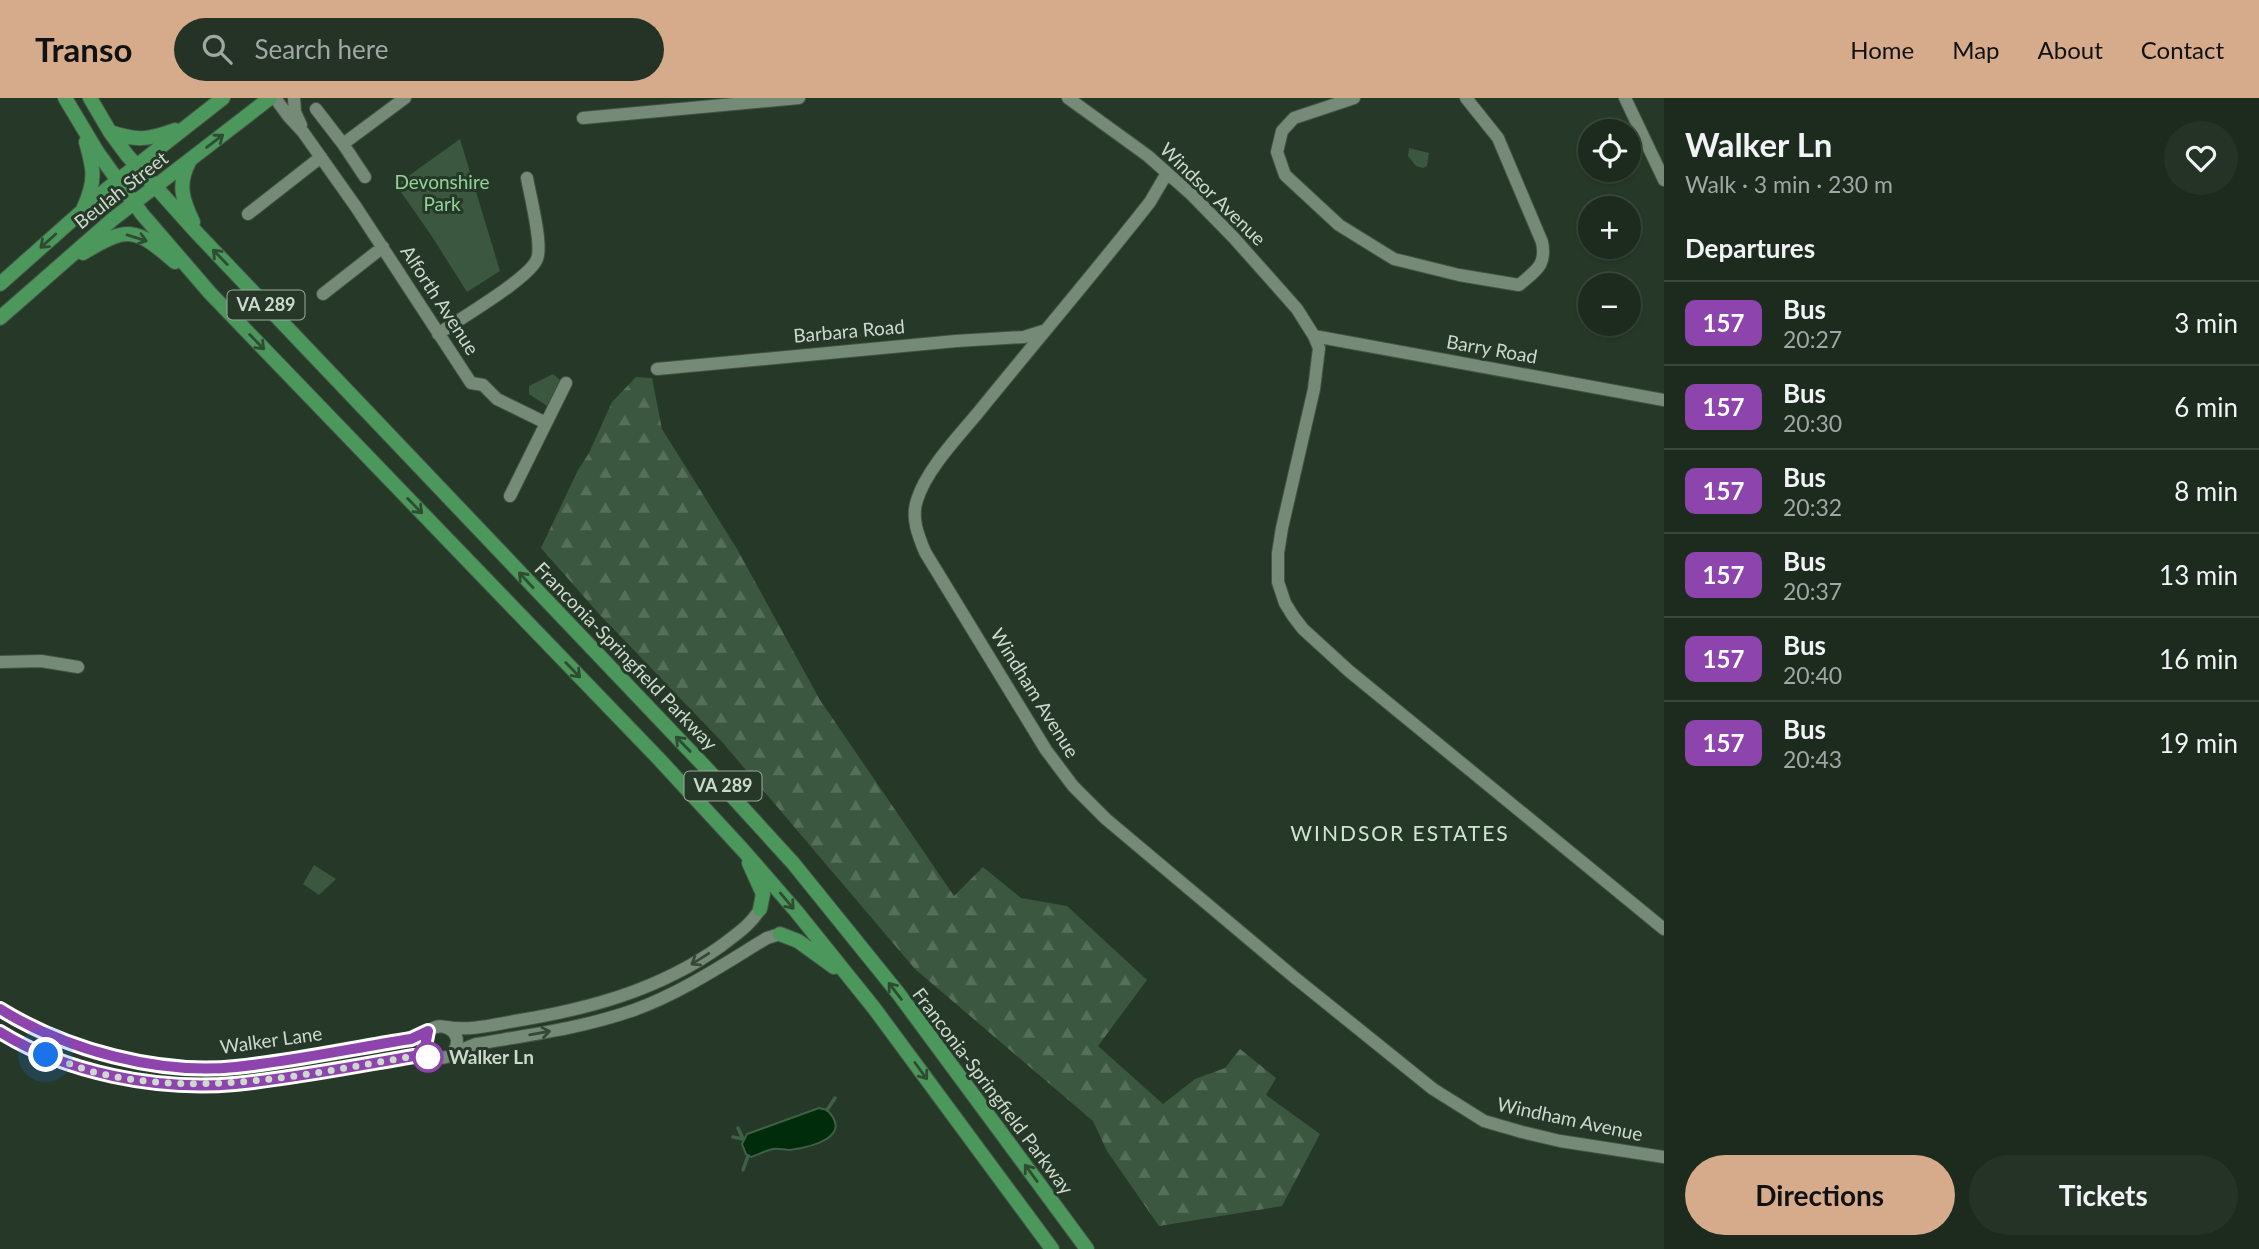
<!DOCTYPE html>
<html lang="en">
<head>
<meta charset="utf-8">
<style>
  body { margin:0; font-family:Lato,sans-serif; background:#253327; color:#f1f3f6; height:100vh; display:flex; flex-direction:column; font-size:26px; white-space:nowrap }
  * { box-sizing:border-box; margin:0 }
  p { font-size:23px; color:#a0a7a4 }
  .icon { flex:none; width:38px; height:38px; fill:none; stroke:currentColor; stroke-width:2; stroke-linecap:round; stroke-linejoin:round }
  .map { position:relative; flex:1; overflow:hidden }
  .details { display:flex; flex-direction:column; background:#1c2b1e; width:595px }
  .details>* { flex:none }
  .badge { padding:0 14px; border-radius:10px; font-size:24px; line-height:46px }
  .fabs { position:absolute; left:1578px; top:21px; display:grid; gap:14px }
  .fabs a { display:grid; place-items:center; width:63px; height:63px; border-radius:50%; background:#1c2b1e; box-shadow:0 2px 5px #0004,0 0 0 2px #3a473c; font-size:35px }
  .you { position:absolute; width:35px; height:35px; margin:-18px; border:5px solid #fff; border-radius:50%; background:#1a73e8; box-shadow:0 0 0 10px #1a73e833 }
  .map>.badge { position:absolute; translate:-50% -50%; box-shadow:0 0 0 4px #fff }
  h2 { padding:0 21px; font-size:26px; line-height:63px }
  .round { display:grid; place-items:center; flex:none; width:74px; height:74px; border-radius:37px; background:#253327 }
  .summary { display:flex; align-items:center; justify-content:space-between; height:119px; padding:0 21px }
  h1 { font-size:33px; font-weight:700; line-height:52px }
  .cta { display:flex; gap:14px; margin-top:auto; padding:14px 21px }
  .cta a { flex:1; height:80px; border-radius:42px; background:#d6ab8b; color:#111; font-size:28px; font-weight:700; line-height:80px; text-align:center }
  .cta a+a { background:#253327; color:#f1f3f6 }
  ul { padding:0; list-style:none }
  li { display:flex; align-items:center; gap:21px; height:84px; padding:0 21px; border-top:2px solid #3a473c }
  li div { flex:1 }
  li b { display:block; font-size:26px }
  li em { font-style:normal }
  li .badge { min-width:77px; font-weight:700; text-align:center }
  header { display:flex; align-items:center; gap:42px; box-sizing:border-box; height:98px; padding:0 35px; background:#d6ab8b; color:#111 }
  header strong { font-size:33px }
  nav { display:flex; gap:38px; margin-inline-start:auto; font-size:24px }
  .search { width:490px; height:63px; background:#253327; display:flex; align-items:center; gap:18px; box-sizing:border-box; padding:0 24px; border-radius:38px; color:#a0a7a4; font-size:26px }
  main { display:flex; flex:1; min-height:0 }
  .map>svg:first-child { display:block }
  .forest { fill:url(#forest-firs) }
  .park { fill:#3b573f }
  .water { fill:#012c0b; stroke:#3e6046; stroke-width:2 }
  .lines { fill:none; stroke-linecap:round; stroke-linejoin:round }
  .stream { stroke:#3e6046; stroke-width:3.5 }
  .minor-casing { stroke:#445445; stroke-width:14 }
  .major-casing { stroke:#445445; stroke-width:16 }
  .minor { stroke:#768b77; stroke-width:12 }
  .major { stroke:#4c975b; stroke-width:14 }
  .oneway { stroke:#2e4c32 }
  .oneway2 { stroke:#364938 }
  .line-casing { stroke:#fff; stroke-width:16 }
  .line { stroke:#8e44ad; stroke-width:10 }
  .walk { stroke:#ced9ce; stroke-width:7; stroke-dasharray:0 12.6 }
  .stop-dot { fill:#fff; stroke:#8e44ad; stroke-width:3.5 }
  .labels { text-anchor:middle; stroke-width:6; stroke-linejoin:round; paint-order:stroke }
  .shield { fill:#263928; stroke:#9ca99c; stroke-width:2 }
  .shield-label { font-size:18px; font-weight:bold; fill:#ced9ce }
  .park-label { font-size:19px; fill:#92d299; stroke:#263928 }
  .street-label { font-size:19px; fill:#ced9ce; stroke:#263928 }
  .stop-label { font-size:19px; font-weight:bold; fill:#ced9ce; stroke:#263928; text-anchor:start }
  .neighbourhood-label { font-size:21px; letter-spacing:2px; fill:#cfe7d1; stroke:#263928 }
</style>
</head>
<body>
<header>
<strong>Transo</strong>
<div class="search"><svg class="icon" aria-label="search" viewBox="0 0 24 24"><circle cx="10" cy="10" r="6"/><path d="M15 15l6 6"/></svg>Search here</div>
<nav><a>Home</a><a>Map</a><a>About</a><a>Contact</a></nav>
</header>
<main>
<div class="map">
<svg width="1664" height="1151" viewBox="0 0 1664 1151">
  <defs>
    <pattern id="forest-firs" width="22" height="20" patternUnits="userSpaceOnUse" patternTransform="scale(1.75)"><rect width="22" height="20" fill="#3b573f"/><path d="M5 1l3.5 6h-7zM16 11l3.5 6h-7z" fill="#566f5a"/></pattern>
  </defs>
  <rect width="100%" height="100%" fill="#263928"/>
  <!-- forest -->
  <path class="forest" d="M636,279L652,280L662,331L737,451L820,602L954,798L983,769L1021,800L1067,808L1147,882L1098,948L1163,1006L1195,981L1225,970L1240,951L1276,980L1266,997L1320,1036L1282,1108L1159,1128L1107,1053L1093,1023L915,871L723,645L600,517L541,450L578,372L589,355L612,304Z"/>
  <!-- park -->
  <path class="park" d="M460,41L500,173L467,194L431,137L396,87Z
    M1409,50L1429,55L1427,68L1423,70L1416,68L1408,58Z
    M553,276L560,282L547,308L529,296V288Z
    M314,767L336,781L319,797L303,786Z"/>
  <!-- water -->
  <path class="water" d="M819,1010L827,1012C854,1039 811,1049 790,1052C784,1052 779,1050 773,1051C766,1052 758,1057 751,1059L746,1056L742,1046L747,1036Z"/>
  <g class="lines">
    <!-- stream -->
    <path class="stream" d="M827,1012L835,1000
      M738,1030L743,1041
      M733,1039L743,1041
      M743,1072L748,1058"/>
    <!-- minor casing -->
    <g class="minor-casing">
      <path id="minor" d="M275,0L289,19L303,34L356,109L471,285L483,287L497,301L546,325
        M294,0L295,14L301,27
        M1068,0L1148,58L1192,97L1234,140L1297,211L1314,238L1319,250L1314,291L1282,430L1278,455V484L1285,505L1293,518L1303,531L1349,573L1664,831
        M1354,0L1294,20L1282,33L1277,54L1285,77L1339,127L1394,161L1459,177L1519,187C1535,173 1547,168 1542,144L1498,40L1466,0
        M1625,0L1664,82
        M316,11L343,46L365,79
        M583,20L799,0
        M343,46L405,0
        M1167,75L1150,104C1095,174 1037,242 981,311C960,337 927,370 917,402C911,420 918,437 925,454L1046,652L1073,688L1106,721L1294,879L1433,991L1484,1023L1522,1034L1560,1043L1664,1059
        M248,116L321,59
        M323,196L383,149
        M438,236C459,221 529,181 537,161C543,147 530,97 527,80
        M1314,238L1664,302
        M657,271L956,243L1024,239L1043,233
        M510,398L566,285
        M0,564L41,563L78,569
        M0,911C67,952 158,976 236,969C295,963 353,950 411,941L428,933
        M446,929C469,933 492,927 515,923C589,911 659,892 721,848C735,837 751,827 760,811
        M0,934C68,974 156,993 235,986C295,980 355,968 414,958L435,960
        M451,957C472,932 431,916 425,941C424,946 425,952 429,956C442,968 462,950 476,946C529,937 583,930 634,912C681,895 724,866 767,840L780,836"/>
    </g>
    <!-- major casing -->
    <g class="major-casing">
      <path id="major" d="M65,0L98,55L142,116L210,195L658,660L742,751L796,813L874,910L1052,1151
        M90,0L110,34L127,57L197,135L709,673L793,765L898,895L1087,1151
        M110,34C137,43 148,42 175,32
        M189,64C177,87 183,103 193,124
        M84,109C96,82 94,72 86,44
        M83,155C128,128 135,129 175,164
        M0,186L107,91L223,0
        M0,220L113,121L270,0
        M749,765L763,796L760,811
        M780,836L798,843L834,869"/>
    </g>
    <!-- minor -->
    <use href="#minor" class="minor"/>
    <!-- major -->
    <use href="#major" class="major"/>
  </g>
  <!-- one-way arrows -->
  <defs><path id="oneway-shaft" d="M-6 0H5M1.5-3L5.5 0L1.5 3" fill="none" stroke-width="1.6" stroke-linecap="round" stroke-linejoin="round" transform="scale(1.75)"/></defs>
  <g class="oneway">
    <use href="#oneway-shaft" transform="translate(215 43) rotate(-37)"/>
    <use href="#oneway-shaft" transform="translate(137 140) rotate(17)"/>
    <use href="#oneway-shaft" transform="translate(48 143) rotate(138)"/>
    <use href="#oneway-shaft" transform="translate(220 159) rotate(-134)"/>
    <use href="#oneway-shaft" transform="translate(257 244) rotate(46)"/>
    <use href="#oneway-shaft" transform="translate(415 408) rotate(46)"/>
    <use href="#oneway-shaft" transform="translate(526 482) rotate(-133)"/>
    <use href="#oneway-shaft" transform="translate(573 572) rotate(46)"/>
    <use href="#oneway-shaft" transform="translate(683 646) rotate(-134)"/>
    <use href="#oneway-shaft" transform="translate(787 803) rotate(50)"/>
    <use href="#oneway-shaft" transform="translate(895 893) rotate(-128)"/>
    <use href="#oneway-shaft" transform="translate(921 973) rotate(54)"/>
    <use href="#oneway-shaft" transform="translate(1031 1075) rotate(-126)"/>
  </g>
  <g class="oneway2">
    <use href="#oneway-shaft" transform="translate(700 861) rotate(148)"/>
    <use href="#oneway-shaft" transform="translate(540 935) rotate(-10)"/>
  </g>
  <g class="lines">
    <!-- line casing -->
    <g class="line-casing">
      <path id="line" d="M0,911C66,952 159,977 236,969C295,963 353,950 411,941L428,933L425,948L430,958L435,960L414,958C355,968 295,980 235,986C158,993 66,975 0,934"/>
    </g>
    <!-- line -->
    <use href="#line" class="line"/>
    <!-- walk -->
    <path class="walk" d="M46,957C64,963 83,972 102,976C208,999 309,976 414,958L435,960L430,958L428,959"/>
  </g>
  <!-- markers -->
  <circle class="stop-dot" cx="428" cy="959" r="14"/>
  <g class="labels">
    <!-- shield labels -->
    <g class="shield">
      <rect x="227.5" y="192.5" width="77" height="29" rx="5"/>
      <rect x="684.5" y="673.5" width="77" height="29" rx="5"/>
    </g>
    <g class="shield-label">
      <text x="266" y="213">VA 289</text>
      <text x="723" y="694">VA 289</text>
    </g>
    <!-- park labels -->
    <g class="park-label">
      <text x="442" y="91">Devonshire<tspan x="442" dy="22">Park</tspan></text>
    </g>
    <!-- street labels -->
    <g class="street-label">
      <text transform="translate(121 92) rotate(-38)" y="7">Beulah Street</text>
      <text transform="translate(1213 96) rotate(44)" y="7">Windsor Avenue</text>
      <text transform="translate(440 202) rotate(57)" y="7">Alforth Avenue</text>
      <text transform="translate(849 233) rotate(-5)" y="7">Barbara Road</text>
      <text transform="translate(1492 251) rotate(10)" y="7">Barry Road</text>
      <text transform="translate(626 558) rotate(46)" y="7">Franconia-Springfield Parkway</text>
      <text transform="translate(1035 595) rotate(58)" y="7">Windham Avenue</text>
      <text transform="translate(271 942) rotate(-8)" y="7">Walker Lane</text>
      <text transform="translate(993 993) rotate(53)" y="7">Franconia-Springfield Parkway</text>
      <text transform="translate(1570 1021) rotate(12)" y="7">Windham Avenue</text>
    </g>
    <!-- stop labels -->
    <g class="stop-label">
      <text x="449" y="966">Walker Ln</text>
    </g>
    <!-- neighbourhood labels -->
    <g class="neighbourhood-label">
      <text x="1400" y="743">WINDSOR ESTATES</text>
    </g>
  </g>
</svg>
<div class="fabs">
<a><svg class="icon" aria-label="locate" viewBox="0 0 24 24"><circle cx="12" cy="12" r="6"/><path d="M12 2v4M12 18v4M2 12h4M18 12h4"/></svg></a>
<a>+</a>
<a>−</a>
</div>
<div class="you" style="left:46px;top:957px"></div>
</div>
<section class="details">
<div class="summary"><div><h1>Walker Ln</h1><p>Walk · 3 min · 230 m</p></div><a class="round"><svg class="icon" aria-label="heart" viewBox="0 0 24 24"><path d="M12 20l-8-8c-3-5 5-10 8-4 3-6 11-1 8 4z"/></svg></a></div>
<h2>Departures</h2>
<ul>
<li><span class="badge" style="background:#8e44ad;color:#fff">157</span><div><b>Bus</b><p>20:27</p></div><em>3 min</em></li>
<li><span class="badge" style="background:#8e44ad;color:#fff">157</span><div><b>Bus</b><p>20:30</p></div><em>6 min</em></li>
<li><span class="badge" style="background:#8e44ad;color:#fff">157</span><div><b>Bus</b><p>20:32</p></div><em>8 min</em></li>
<li><span class="badge" style="background:#8e44ad;color:#fff">157</span><div><b>Bus</b><p>20:37</p></div><em>13 min</em></li>
<li><span class="badge" style="background:#8e44ad;color:#fff">157</span><div><b>Bus</b><p>20:40</p></div><em>16 min</em></li>
<li><span class="badge" style="background:#8e44ad;color:#fff">157</span><div><b>Bus</b><p>20:43</p></div><em>19 min</em></li>
</ul>
<div class="cta"><a>Directions</a><a>Tickets</a></div>
</section>
</main>
</body>
</html>
